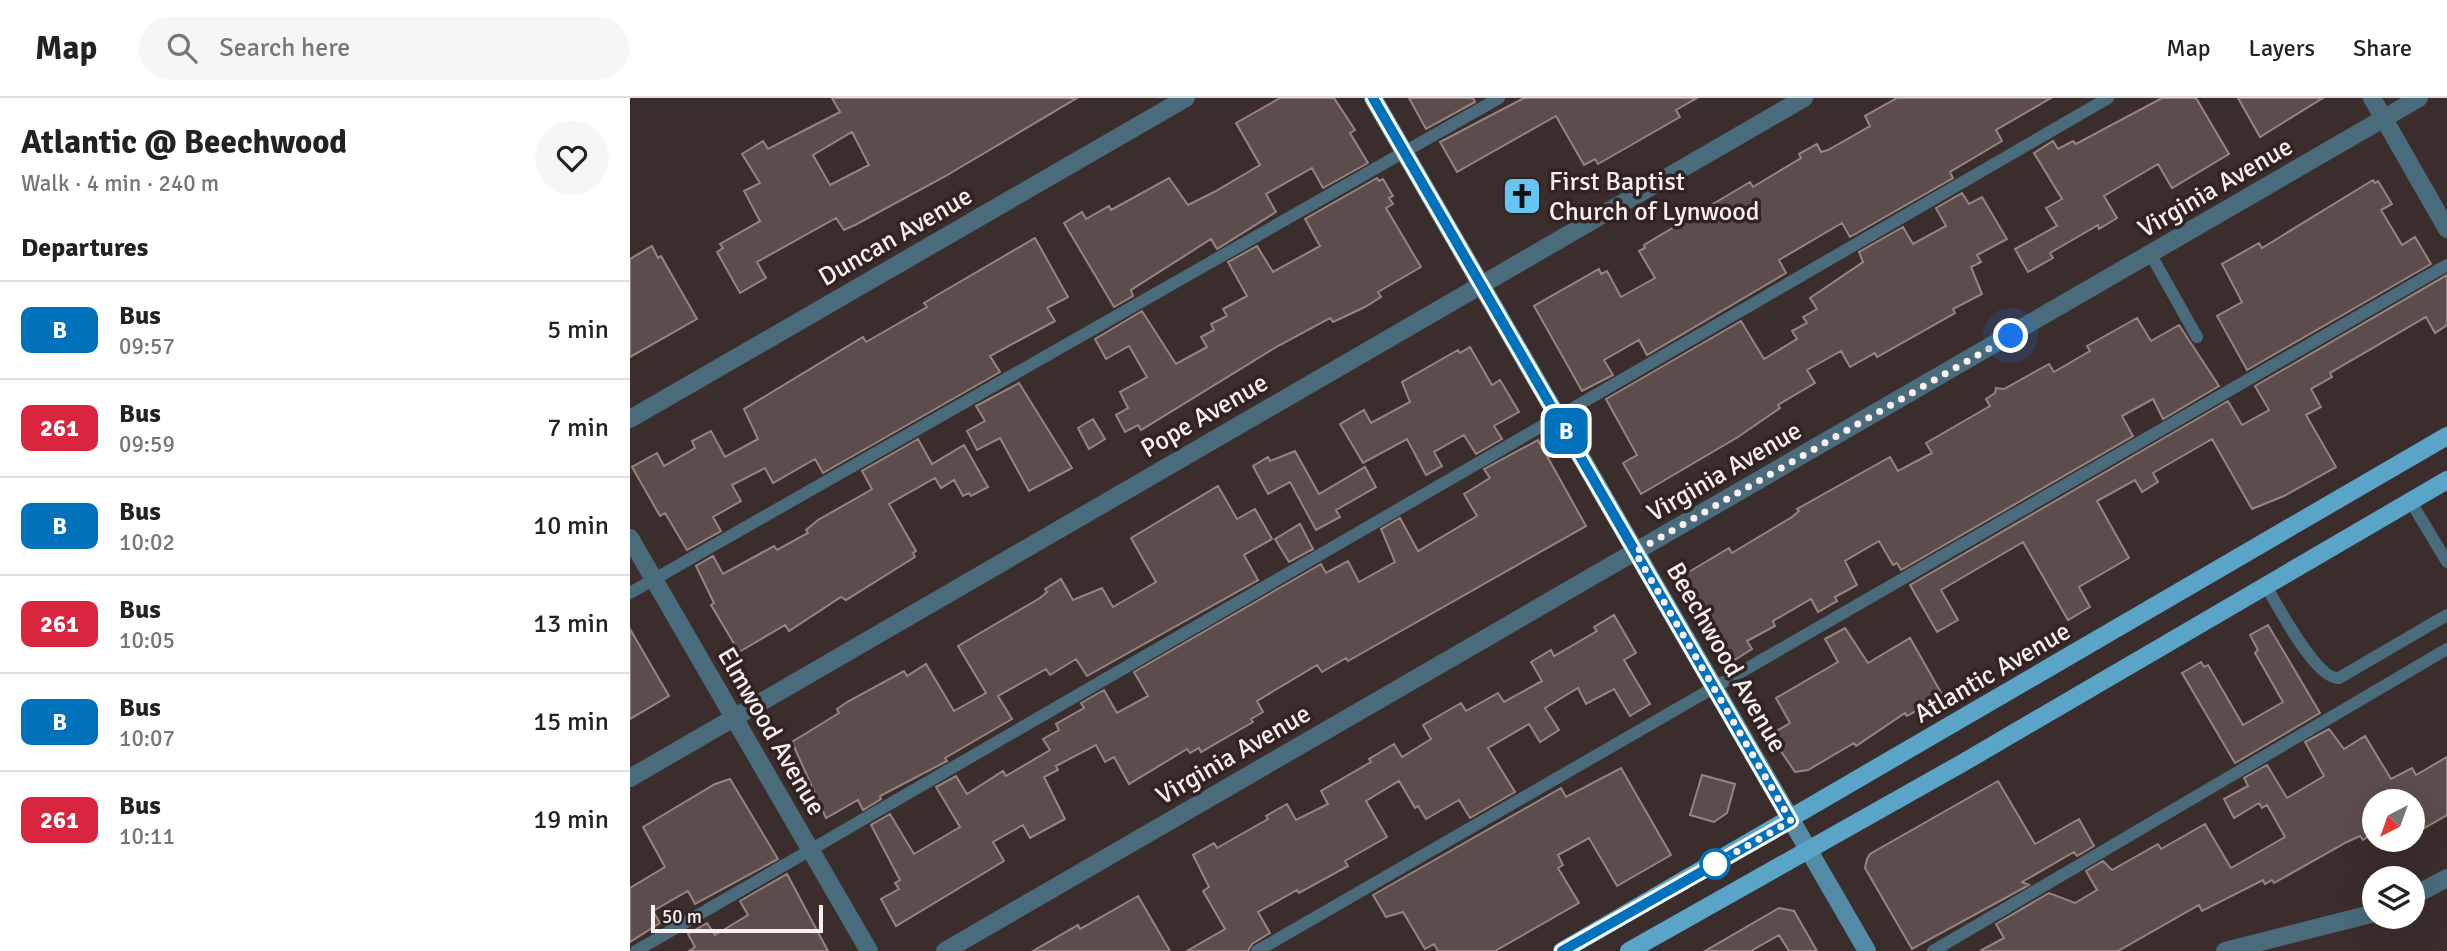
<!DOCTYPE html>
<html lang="en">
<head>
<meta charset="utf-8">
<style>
  body { margin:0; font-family:Signika,sans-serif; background:#f6f6f6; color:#222; height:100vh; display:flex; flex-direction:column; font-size:26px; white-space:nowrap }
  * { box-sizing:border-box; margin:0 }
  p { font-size:23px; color:#767676 }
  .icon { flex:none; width:38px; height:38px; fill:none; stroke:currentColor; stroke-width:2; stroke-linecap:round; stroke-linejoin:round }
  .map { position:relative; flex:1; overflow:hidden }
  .sheet { display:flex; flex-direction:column; background:#fff; width:630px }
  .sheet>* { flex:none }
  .badge { padding:0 14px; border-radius:10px; font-size:24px; line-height:46px }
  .needle { width:46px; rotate:221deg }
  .fabs { position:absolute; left:1732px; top:691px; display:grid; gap:14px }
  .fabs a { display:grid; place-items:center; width:63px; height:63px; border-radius:50%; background:#fff; box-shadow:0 7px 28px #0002; font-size:35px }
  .scale { position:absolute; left:21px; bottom:18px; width:172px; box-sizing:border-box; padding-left:7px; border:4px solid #faf0ef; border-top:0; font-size:19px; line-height:24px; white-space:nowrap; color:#faf0ef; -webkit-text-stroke:5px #312322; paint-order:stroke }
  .you { position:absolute; width:35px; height:35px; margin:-18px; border:5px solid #fff; border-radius:50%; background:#1a73e8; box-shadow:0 0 0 10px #1a73e833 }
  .map>.badge { position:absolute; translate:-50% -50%; box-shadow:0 0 0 4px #fff }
  h2 { padding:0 21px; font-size:26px; line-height:63px }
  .round { display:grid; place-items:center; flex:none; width:74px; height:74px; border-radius:37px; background:#f6f6f6 }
  .summary { display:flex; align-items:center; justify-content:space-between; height:119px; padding:0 21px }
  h1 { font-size:33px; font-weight:700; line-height:52px }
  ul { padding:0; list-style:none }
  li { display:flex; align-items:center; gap:21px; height:98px; padding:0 21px; border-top:2px solid #e0e0e0 }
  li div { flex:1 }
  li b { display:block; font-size:26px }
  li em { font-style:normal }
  li .badge { min-width:77px; font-weight:700; text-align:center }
  header { display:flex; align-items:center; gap:42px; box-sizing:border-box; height:98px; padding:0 35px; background:#fff; border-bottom:2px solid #e0e0e0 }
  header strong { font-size:33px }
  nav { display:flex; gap:38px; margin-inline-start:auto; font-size:24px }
  .search { width:490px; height:63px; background:#f6f6f6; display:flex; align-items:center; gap:18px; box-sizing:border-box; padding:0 24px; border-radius:38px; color:#767676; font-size:26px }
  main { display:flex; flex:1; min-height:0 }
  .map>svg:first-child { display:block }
  .building { fill:#5c4c4b; stroke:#968482; stroke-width:2; fill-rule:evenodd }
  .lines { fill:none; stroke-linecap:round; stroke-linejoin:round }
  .lane { stroke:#496b7c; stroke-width:12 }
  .street { stroke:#496b7c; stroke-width:18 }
  .secondary { stroke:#538ba6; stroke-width:18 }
  .primary { stroke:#59a4c7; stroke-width:18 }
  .line-casing { stroke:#fff; stroke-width:16 }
  .line { stroke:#0072bc; stroke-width:10 }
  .walk { stroke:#faf0ef; stroke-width:7; stroke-dasharray:0 12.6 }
  .stop-dot { fill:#fff; stroke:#0072bc; stroke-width:3.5 }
  .labels { text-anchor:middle; stroke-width:7; stroke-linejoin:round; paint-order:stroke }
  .poi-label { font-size:26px; fill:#faf0ef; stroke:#312322; text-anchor:start }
  .street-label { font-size:26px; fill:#faf0ef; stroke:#312322 }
</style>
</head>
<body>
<header>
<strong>Map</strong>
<div class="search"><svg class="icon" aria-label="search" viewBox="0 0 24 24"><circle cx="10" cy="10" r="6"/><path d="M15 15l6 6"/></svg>Search here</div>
<nav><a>Map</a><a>Layers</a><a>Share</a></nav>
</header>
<main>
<section class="sheet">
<div class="summary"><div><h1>Atlantic @ Beechwood</h1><p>Walk · 4 min · 240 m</p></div><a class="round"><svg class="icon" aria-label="heart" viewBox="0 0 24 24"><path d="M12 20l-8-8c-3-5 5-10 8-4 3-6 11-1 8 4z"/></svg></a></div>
<h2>Departures</h2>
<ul>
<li><span class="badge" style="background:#0072bc;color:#fff">B</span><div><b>Bus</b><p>09:57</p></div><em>5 min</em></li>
<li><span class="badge" style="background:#d7263d;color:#fff">261</span><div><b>Bus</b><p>09:59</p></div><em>7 min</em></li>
<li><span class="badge" style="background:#0072bc;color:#fff">B</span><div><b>Bus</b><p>10:02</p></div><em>10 min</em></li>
<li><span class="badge" style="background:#d7263d;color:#fff">261</span><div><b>Bus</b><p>10:05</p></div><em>13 min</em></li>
<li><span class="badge" style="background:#0072bc;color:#fff">B</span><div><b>Bus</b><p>10:07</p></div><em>15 min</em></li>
<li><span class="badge" style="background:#d7263d;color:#fff">261</span><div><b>Bus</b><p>10:11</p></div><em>19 min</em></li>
</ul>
</section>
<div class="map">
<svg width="1817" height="853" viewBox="0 0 1817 853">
  <rect width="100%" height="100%" fill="#3b2d2b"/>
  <!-- building -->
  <path class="building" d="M202,0H447L314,79L225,127L214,132L206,120L127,164L136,180L110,195L87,154L93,150L90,146L130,123L114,93L130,85L112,56L133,43L138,51L210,14ZM222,34L239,67L200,87L183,57Z
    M650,0H704L725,32L720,35L738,65L693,90L682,70L636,96L646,114L587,151L581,141L501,192L503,198L484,209L434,125L452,114L456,121L479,108L481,112L539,80L558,107L584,94L630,67L606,25Z
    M779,0H843L845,4L796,31Z
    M894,0H1067L1046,12L1050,19L968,66L965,61L954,67L926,18L827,74L810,44Z
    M1267,0H1421L1366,32L1372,43L1320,74L1323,80L1220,139L1212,125L1149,162L1156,175L1017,257L1009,242L974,262L983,277L952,293L904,208L969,171L971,176L977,173L991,199L1025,180L1009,153L1015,150L1014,147L1120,84L1123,89L1171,60L1169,56L1187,46L1191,54L1198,52L1240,28L1235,18Z
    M1532,0H1566L1599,56L1542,90L1528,66L1474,98L1487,120L1469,131L1468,127L1420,155L1423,160L1398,174L1385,151L1427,128L1416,110L1432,101L1404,55L1423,43L1428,51L1443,43L1446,46Z
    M1608,0H1693L1630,39Z
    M747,80L749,83L753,81L763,98L759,100L763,106L756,110L791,169L748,194L751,199L735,209L703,224L700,220L648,248L511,332L508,327L495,334L486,317L498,310L490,294L517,279L499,248L476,261L465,241L512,213L546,266L577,249L571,239L584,232L581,226L597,218L593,211L617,198L598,164L627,148L643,174L690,148L675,121Z
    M1743,82L1745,85L1748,83L1762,106L1751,112L1772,147L1785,139L1801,166L1617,272L1587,218L1612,204L1592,166L1629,145L1632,150Z
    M1332,95L1339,106L1352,99L1377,141L1347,157L1351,164L1341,169L1352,196L1323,211L1325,215L1247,259L1245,255L1220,269L1211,253L1177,272L1185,285L1148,307L1150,310L1108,339L1011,396L993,365L1007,357L976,301L1111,223L1134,261L1167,241L1162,233L1177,225L1173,219L1187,211L1180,200L1233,164L1229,154L1273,129L1283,146L1316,128L1306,110Z
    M405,140L438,199L417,210L425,223L360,258L370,274L193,375L185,361L143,385L135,370L102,387L111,403L83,419L91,433L57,452L35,415L30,418L2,369L27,355L34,368L65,350L62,343L81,333L95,359L128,341L114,311L233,239L236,244L297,209L294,205L309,196Z
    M22,148L28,160L31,158L67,221L0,259V161Z
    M1817,177V227L1805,235L1796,219L1700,275L1702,279L1681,291L1691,309L1676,317L1706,369L1654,398L1622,411L1582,341L1523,375L1528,384L1512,394L1505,382L1467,403L1499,460L1449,489L1460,509L1438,522L1393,444L1311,492L1328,522L1307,534L1280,487L1598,303L1612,327L1639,312L1625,288Z
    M1507,220L1521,243L1549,227L1589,288L1533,321L1523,301L1492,318L1503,338L1271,472L1267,465L1263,467L1249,443L1215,463L1227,487L1205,499L1207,503L1188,514L1181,501L1143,523L1145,528L1117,543L1122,551L1103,563L1052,478L1099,450L1102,455L1162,419L1169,413L1167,411L1260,359L1268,373L1302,355L1296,345L1360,308L1356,301L1365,295L1366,290L1374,291L1419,266L1424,274L1460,253L1457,248Z
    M840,249L862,287L870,282L889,314L864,328L872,341L846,356L834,337L804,354L812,368L796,377L777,341L733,365L710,326L734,312L741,325L780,304L772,284L828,252L830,255Z
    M389,285L442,370L399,393L370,340L347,352L337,333L355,323L346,308Z
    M463,321L475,341L459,351L448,330Z
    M288,341L302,366L334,347L358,389L341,398L339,395L333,398L324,382L311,390L305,380L259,406L286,453L283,455L285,459L216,502L211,499L159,533L155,527L109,554L81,507L84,505L66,468L83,458L93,476L144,448L147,452L178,435L176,432L188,422L239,393L242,391L232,373Z
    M908,342L956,428L718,563L716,560L692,574L687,567L627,603L633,614L621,621L623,624L571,654L569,650L560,655L557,651L499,686L484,659L475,664L466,647L426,668L428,672L414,679L435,721L400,740L393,727L363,744L374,763L266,828L251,801L269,791L265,785L270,782L241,727L260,716L284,756L330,729L306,689L326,678L337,696L373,673L376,678L420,652L413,641L429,632L426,626L454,610L451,605L474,592L487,615L518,598L504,574L691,466L696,475L718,463L729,484L765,464L751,431L770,420L788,453L847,418L834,396L860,380L854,371Z
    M665,353L689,396L735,369L746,389L706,412L710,419L686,432L660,384L638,396L623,368L638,359L640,363Z
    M588,388L607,421L625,411L642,441L614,457L628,482L457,578L446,561L420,577L416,571L368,598L382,621L315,660L317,663L250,698L251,701L233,712L228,702L196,720L162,644L209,615L207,611L217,604L274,573L277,578L296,566L324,613L356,595L328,548L410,500L417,494L415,491L431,481L443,502L472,490L483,509L526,484L501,440Z
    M670,426L683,451L659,464L645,441Z
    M984,517L1006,555L994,562L1020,606L1000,618L984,591L956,606L948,590L915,610L929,632L910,644L899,626L858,650L885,694L840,720L829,702L796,721L788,708L785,710L769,683L736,703L757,739L715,763L718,768L669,795L667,792L628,814L640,835L622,846L618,853H557L595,831L573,793L579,789L563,757L584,745L587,750L638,721L636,718L657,706L666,722L698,706L691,693L741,664L739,661L764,646L772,659L801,641L793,627L831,605L836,613L868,595L874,604L912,583L901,564L921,552L924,558L967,533L964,529Z
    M1638,527L1690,615L1605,665L1552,575L1571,564L1574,569L1578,567L1613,627L1653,604L1625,555L1628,552L1620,537Z
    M1215,530L1238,565L1280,540L1313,598L1277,618L1275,615L1226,648L1224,645L1178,672L1165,674L1140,637L1160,625L1146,600L1208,564L1195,541Z
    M0,531L39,598L0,621Z
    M1699,631L1714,651L1735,638L1761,681L1782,670L1786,677L1817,659V717L1791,732L1783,720V704H1745V734L1733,742L1730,738L1717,744L1644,785L1642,782L1635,786L1633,782L1572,813L1569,807L1488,853H1350L1374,840L1366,826L1419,795L1445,805L1467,792L1456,773L1473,763L1482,772L1528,746L1531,751L1575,726L1601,770L1655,739L1637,707L1632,710L1629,705L1604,720L1594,701L1618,688L1614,680L1637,667L1657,700L1694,678L1675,644Z
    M991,670L1041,757L987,788L959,740L928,757L933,767L928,770L949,805L865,853H808L804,846L795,851L773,814L756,819L743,797L931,690L936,699Z
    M1072,677L1105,686L1097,715L1084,724L1060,717Z
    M100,681L148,761L65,806L58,793L23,813L30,825L0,844V790L35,769L13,729L85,686Z
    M1368,683L1405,746L1449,721L1464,748L1447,758L1444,754L1392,784L1399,787L1282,851L1235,770L1237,761L1240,756Z
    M157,776L198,853H59L65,849L58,836L77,825L85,837L118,817L110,803Z
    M508,798L540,853H403L448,827L450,831Z
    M1149,810L1164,813L1187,853H1159L1149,837L1121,853H1075Z"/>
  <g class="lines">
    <!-- lane -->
    <path class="lane" d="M1521,157L1567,239
      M1781,404L1817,464
      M1636,488C1648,508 1686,582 1709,580L1817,517
      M0,495L869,0
      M6,853L1478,0
      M627,853L1817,167
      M1303,853L1817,551"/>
    <!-- street -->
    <path class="street" d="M1742,0L1817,131
      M0,321L556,0
      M0,440L239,853
      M0,680L1174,0
      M1783,798L1817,780
      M315,853L1789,0
      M1595,853L1745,815"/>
    <!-- secondary -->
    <path class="secondary" d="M743,0L1237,853"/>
    <!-- primary -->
    <path class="primary" d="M932,853L1817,338
      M999,853L1329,667L1817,382"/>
  </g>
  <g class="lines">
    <!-- line casing -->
    <g class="line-casing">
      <path id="line" d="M743,0L1161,723L932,853"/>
    </g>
    <!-- line -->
    <use href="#line" class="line"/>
    <!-- walk -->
    <path class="walk" d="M1085,766L1161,723L1005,454L1381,238"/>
  </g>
  <!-- icons -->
  <defs>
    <g id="church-square" transform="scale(2.0125)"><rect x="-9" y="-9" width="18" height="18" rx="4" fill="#67c4f0" stroke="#312322"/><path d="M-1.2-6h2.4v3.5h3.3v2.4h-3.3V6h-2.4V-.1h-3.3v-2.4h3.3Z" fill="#111"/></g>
  </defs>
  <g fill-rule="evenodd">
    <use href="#church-square" x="892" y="98"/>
  </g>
  <!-- markers -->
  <circle class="stop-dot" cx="1085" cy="766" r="14"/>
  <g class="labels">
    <!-- poi labels -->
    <g class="poi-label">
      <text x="919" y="92">First Baptist<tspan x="919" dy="30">Church of Lynwood</tspan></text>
    </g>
    <!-- street labels -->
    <g class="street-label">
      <text transform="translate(1585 89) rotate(-30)" y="9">Virginia Avenue</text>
      <text transform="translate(265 138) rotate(-30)" y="9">Duncan Avenue</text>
      <text transform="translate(574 317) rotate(-30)" y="9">Pope Avenue</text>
      <text transform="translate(1094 373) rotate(-30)" y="9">Virginia Avenue</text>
      <text transform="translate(1097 559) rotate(60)" y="9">Beechwood Avenue</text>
      <text transform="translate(1362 574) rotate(-30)" y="9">Atlantic Avenue</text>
      <text transform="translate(142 633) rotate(60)" y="9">Elmwood Avenue</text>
      <text transform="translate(603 656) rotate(-30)" y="9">Virginia Avenue</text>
    </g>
  </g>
</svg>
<div class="fabs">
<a><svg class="needle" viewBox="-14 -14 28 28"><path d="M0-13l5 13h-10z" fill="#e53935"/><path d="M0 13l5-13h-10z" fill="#767676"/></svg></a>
<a><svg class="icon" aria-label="layers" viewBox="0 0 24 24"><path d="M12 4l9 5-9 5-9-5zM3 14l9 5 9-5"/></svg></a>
</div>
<div class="scale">50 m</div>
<div class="you" style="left:1381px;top:238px"></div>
<b class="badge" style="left:936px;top:333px;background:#0072bc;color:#fff">B</b>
</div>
</main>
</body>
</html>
